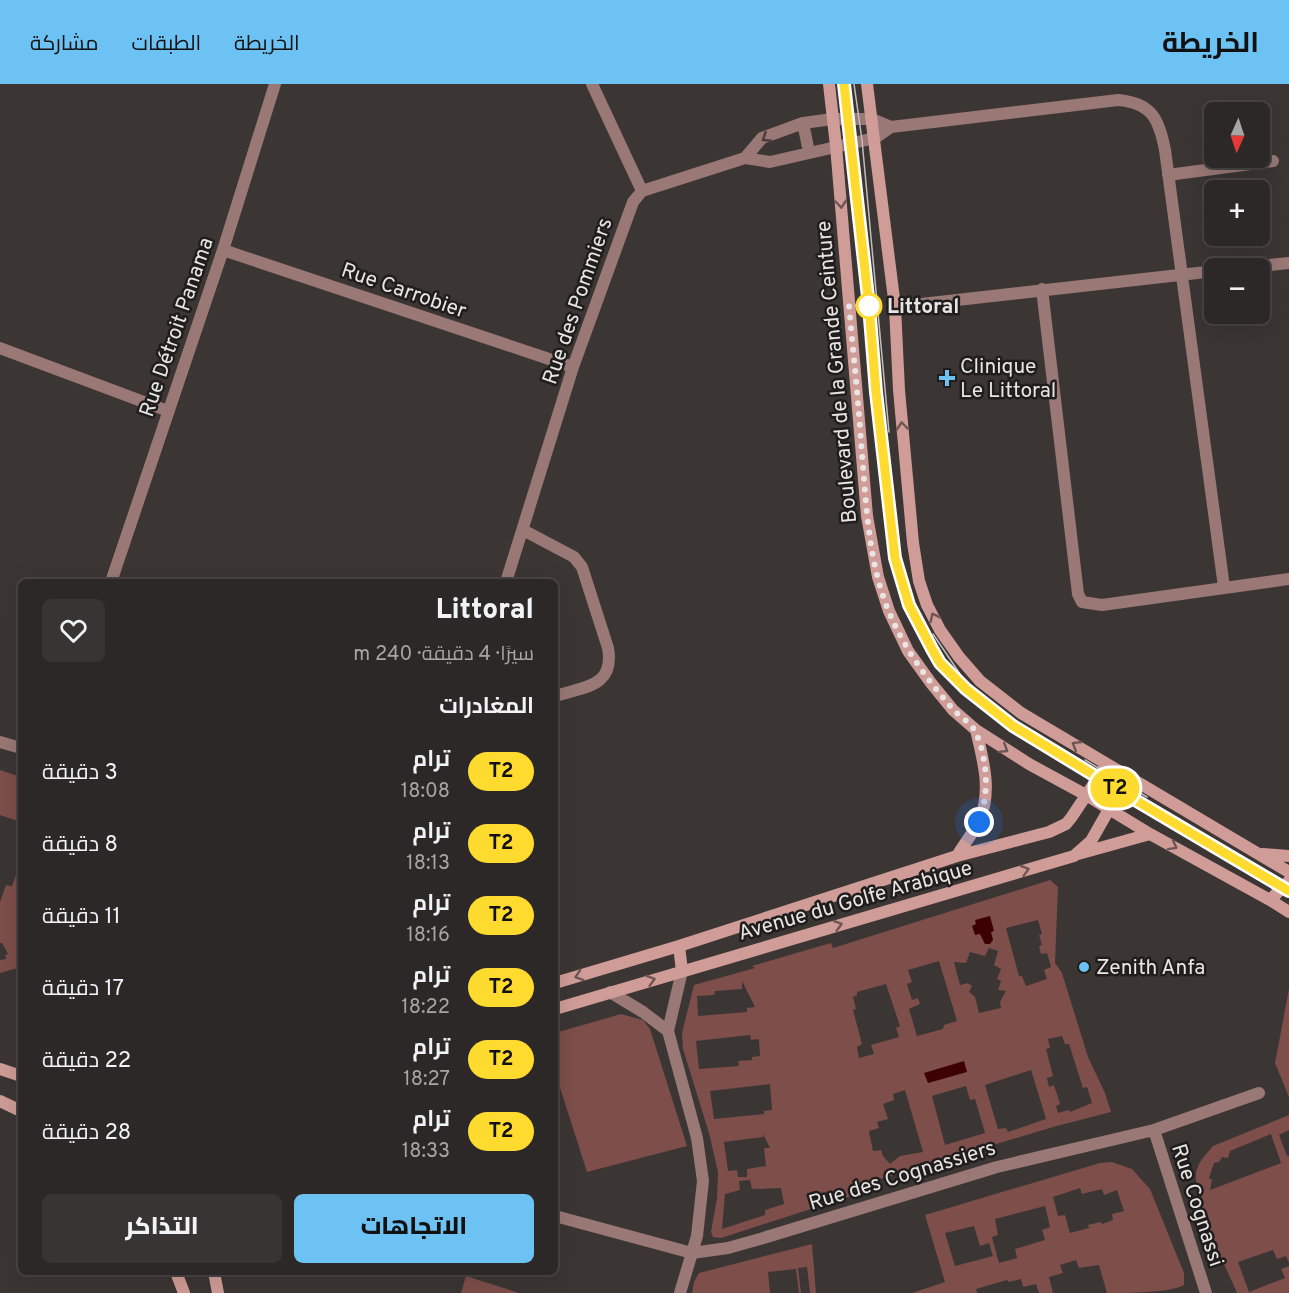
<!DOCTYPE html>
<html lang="ar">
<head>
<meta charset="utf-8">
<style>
  body { margin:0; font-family:Overpass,Cairo,sans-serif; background:#383433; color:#f1f3f6; direction:rtl; height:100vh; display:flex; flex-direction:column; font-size:22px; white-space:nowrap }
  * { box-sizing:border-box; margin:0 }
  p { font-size:20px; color:#a6a6a7 }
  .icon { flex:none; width:33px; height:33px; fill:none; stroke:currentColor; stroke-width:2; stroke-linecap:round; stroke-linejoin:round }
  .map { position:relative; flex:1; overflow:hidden; direction:ltr }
  .drawer { position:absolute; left:18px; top:495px; width:540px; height:696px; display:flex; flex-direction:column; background:#2c2827; border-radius:9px; box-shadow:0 6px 24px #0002,0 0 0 2px #484444; direction:rtl }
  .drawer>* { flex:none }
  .badge { padding:0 12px; border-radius:20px; font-size:21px; line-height:39px }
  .needle { width:39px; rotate:183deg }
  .fabs { position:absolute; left:1204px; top:18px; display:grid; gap:12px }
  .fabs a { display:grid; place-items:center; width:66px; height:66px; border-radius:9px; background:#2c2827; box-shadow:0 6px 24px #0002,0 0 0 2px #484444; font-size:30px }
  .you { position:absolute; width:30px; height:30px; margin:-15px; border:4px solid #fff; border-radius:50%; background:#1a73e8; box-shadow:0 0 0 9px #1a73e833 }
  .map>.badge { position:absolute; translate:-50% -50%; box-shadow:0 0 0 3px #fff }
  h2 { padding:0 24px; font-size:22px; line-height:54px }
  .round { display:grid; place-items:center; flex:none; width:63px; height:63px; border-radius:9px; background:#383433 }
  .summary { display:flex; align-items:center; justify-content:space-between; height:102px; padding:0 24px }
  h1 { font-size:28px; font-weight:800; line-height:45px }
  .button { display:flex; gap:12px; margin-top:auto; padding:12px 24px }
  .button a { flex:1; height:69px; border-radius:9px; background:#6cc2f3; color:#111; font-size:24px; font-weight:800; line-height:69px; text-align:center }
  .button a+a { background:#383433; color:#f1f3f6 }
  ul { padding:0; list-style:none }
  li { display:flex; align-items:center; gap:18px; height:72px; padding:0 24px }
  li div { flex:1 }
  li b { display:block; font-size:22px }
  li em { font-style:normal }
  li .badge { min-width:66px; font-weight:700; text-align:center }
  header { display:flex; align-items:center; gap:36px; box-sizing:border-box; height:84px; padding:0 30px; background:#6cc2f3; color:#111 }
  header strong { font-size:28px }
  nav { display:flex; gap:33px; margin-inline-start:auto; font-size:21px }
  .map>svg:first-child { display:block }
  .green { fill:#7d4e4a; fill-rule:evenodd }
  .water { fill:#3d0104 }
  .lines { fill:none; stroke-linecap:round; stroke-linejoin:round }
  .street { stroke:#997875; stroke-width:12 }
  .secondary { stroke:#d09c97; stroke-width:12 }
  .tram { stroke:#c1bdbd; stroke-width:1.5 }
  .oneway { stroke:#4a3d3c }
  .oneway2 { stroke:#6f5654 }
  .line-casing { stroke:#fff; stroke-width:14 }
  .line { stroke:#ffdb2f; stroke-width:9 }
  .walk { stroke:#e9e5e5; stroke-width:6; stroke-dasharray:0 10.8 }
  .stop-dot { fill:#fff; stroke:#ffdb2f; stroke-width:3 }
  .poi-dot { fill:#6cc2f3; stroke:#201d1d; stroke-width:2 }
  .labels { text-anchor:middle; stroke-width:5; stroke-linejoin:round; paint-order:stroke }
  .street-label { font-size:21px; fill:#e9e5e5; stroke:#201d1d }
  .stop-label { font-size:21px; font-weight:bold; fill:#e9e5e5; stroke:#201d1d; text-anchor:start }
  .poi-label { font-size:21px; fill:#e9e5e5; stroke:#201d1d; text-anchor:start }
</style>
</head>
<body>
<header>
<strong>الخريطة</strong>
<nav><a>الخريطة</a><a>الطبقات</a><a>مشاركة</a></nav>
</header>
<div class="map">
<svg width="1289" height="1209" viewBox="0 0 1289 1209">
  <rect width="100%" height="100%" fill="#3b3534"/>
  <!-- green -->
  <path class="green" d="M0,686L21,693V738L0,731Z
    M21,777V883L0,889V876L6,875L5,871L8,870L2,859H0V818L6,801L12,802Z
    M1050,796L1058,803L1055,879L1062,889L1088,973L1105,1009L1111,1028L1053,1043L877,1096L879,1103L721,1154L713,1153L711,1148L717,1114L718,1088L709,1049L683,965L682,949L694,901L755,884L752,882L831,859L833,864ZM1038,836L1042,850L1039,851L1042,861L1039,862L1041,870L1047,869L1051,883L1044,886L1047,895L1026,902L1022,892H1019L1006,844ZM989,864L998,867L994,881L1001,885L997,895L1001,897L998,906L1006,907L1000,918L1001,924L979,929L975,913L969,908L972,902L968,899L960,901L954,878L966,879L970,868L985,872ZM939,877L957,937L944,941L943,945L917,952L909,925L920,920L918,914L912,916L907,900L912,898L908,886ZM742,897L755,923L747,924V928L698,932L697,912L714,911L715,907L742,905ZM886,900L900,942L896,944L899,953L871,961L874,970L859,974L857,963L862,960L853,926L856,925L853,913L857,911V908ZM750,951L751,956L759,955L760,972L752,973V976L738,977L739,982L699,985L696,957ZM1062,952L1065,960H1069L1083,1004L1087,1003L1092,1019L1070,1028L1069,1026L1058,1029L1056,1022L1060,1020L1054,1001L1049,1003L1047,994L1053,992L1046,965L1050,964L1048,955ZM1031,986L1046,1035L1008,1048L1006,1044L998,1045L985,1001ZM770,1000L772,1026L764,1027V1030L714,1035L710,1007ZM966,1002L970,1016L975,1015L985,1049L945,1061L932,1012ZM905,1006L923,1068L900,1072L890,1080L883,1072L881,1066L873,1067L869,1047L879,1044L877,1038L888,1035L883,1020L894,1016L893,1010ZM763,1050L770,1064H764L766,1082L747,1085V1093H738L737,1086L728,1087L724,1058L763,1053ZM750,1096L752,1105L781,1104L784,1120L765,1126V1131L722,1145L725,1110L740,1106L739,1097Z
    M1289,905V1013L1275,979Z
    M621,930L643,936L650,945L687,1062L587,1088L555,988V949Z
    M1289,1031V1046L1279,1051L1287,1072H1289V1179L1286,1172L1277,1175L1273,1166L1238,1178L1249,1208L1285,1194L1281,1185L1289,1182V1209H1237C1226,1183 1189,1110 1197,1085C1200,1076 1207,1069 1213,1062ZM1271,1050L1281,1079L1210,1106L1212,1096L1209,1094L1214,1079L1219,1078L1222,1073L1228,1074L1230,1067Z
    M1112,1078L1132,1085L1150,1105L1184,1189V1201C1170,1209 1126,1209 1107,1209L1099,1181L1079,1184L1076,1176L1060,1181L1063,1189L1049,1193L1053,1209H1039L1036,1200L1023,1203L1021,1195L1009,1198L1007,1196L976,1205L977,1209H912L945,1198L925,1131L1100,1079ZM1080,1104L1082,1110L1102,1105L1104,1111L1117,1106L1124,1127L1112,1130L1113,1136L1102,1140L1100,1138L1088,1141L1089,1144L1070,1149L1065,1131L1058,1132L1053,1113ZM1045,1122L1050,1143L1042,1146L1045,1156L1015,1165L1017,1174L999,1179L992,1153L998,1151L995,1135ZM974,1142L980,1162L989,1159L993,1172L955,1182L945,1149Z
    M812,1160L816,1209H810L807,1183L798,1184L801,1209H799L796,1185L768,1188L770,1209H692L694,1198L699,1189Z
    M466,1192L519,1209H461Z"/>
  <!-- water -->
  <path class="water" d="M990,832L994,847L991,848L993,856L990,860H985L980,850L975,851L972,842L976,840L975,836Z
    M964,977L967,988L928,999L924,989Z"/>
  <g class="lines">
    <!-- street -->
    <path class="street" d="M592,0L642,107
      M803,39L809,68
      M745,74L762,54L803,39L833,35H872L891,43L1118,16C1152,19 1159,35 1165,66L1224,503
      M1168,91L1273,77
      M223,166L573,283
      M1238,184L1289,179
      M1042,205L1078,510L1082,518L1102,521L1289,495
      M895,223L1215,187
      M0,264L168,327
      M523,446L574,473L582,483L608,564C615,603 584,603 555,612
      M111,498L223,166L275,0
      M506,498L573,283L633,118L642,107L745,74L770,78L875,54L891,43
      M0,658L21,664
      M610,908L643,928L668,947
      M1154,1046L1206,1209
      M555,1132L692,1169L728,1164L760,1155L997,1083L1154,1046L1259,1009
      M680,1209L697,1152L703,1097L697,1054L668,947L682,887"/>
    <!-- secondary -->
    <path class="secondary" d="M829,0L836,62L867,432L878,493L889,527L908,567L931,599L953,626L976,646L1029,680L1086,711L1150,750L1270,816L1289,828
      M867,0L895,223L899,306L913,459L919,497L927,521L940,546L959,573L980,597L1021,629L1289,788
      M1078,770L1150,750
      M1263,770L1289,772
      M957,772C964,760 974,748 980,735C992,706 983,676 976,646
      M1270,816L1289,797
      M679,862L682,887
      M555,899L679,862L957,772L1049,748L1066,740L1071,734L1107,680
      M555,925L1074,772L1091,757L1128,692
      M0,985L21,992
      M0,1017L21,1027
      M176,1188L184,1209
      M214,1188L218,1209"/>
    <!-- tram -->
    <path class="tram" d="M844,0L895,474L910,521L924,550L940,579L966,605L1013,642L1120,707L1289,807
      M854,0L862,56L889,348
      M933,550L960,590
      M1085,676L1147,713"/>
  </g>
  <!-- one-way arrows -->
  <defs><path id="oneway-chevron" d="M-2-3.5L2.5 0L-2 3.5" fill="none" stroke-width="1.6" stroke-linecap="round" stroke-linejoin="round" transform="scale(1.5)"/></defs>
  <use class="oneway" href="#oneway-chevron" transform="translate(766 54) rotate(147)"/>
  <g class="oneway2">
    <use href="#oneway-chevron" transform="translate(841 120) rotate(85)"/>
    <use href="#oneway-chevron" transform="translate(902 342) rotate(-95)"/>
    <use href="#oneway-chevron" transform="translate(934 533) rotate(-116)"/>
    <use href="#oneway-chevron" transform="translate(1076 661) rotate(-149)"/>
    <use href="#oneway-chevron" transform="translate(1004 665) rotate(32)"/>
    <use href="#oneway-chevron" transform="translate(1173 762) rotate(29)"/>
    <use href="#oneway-chevron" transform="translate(1025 786) rotate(-16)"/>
    <use href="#oneway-chevron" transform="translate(838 841) rotate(-16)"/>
    <use href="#oneway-chevron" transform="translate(579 892) rotate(162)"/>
    <use href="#oneway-chevron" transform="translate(651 896) rotate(-16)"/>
  </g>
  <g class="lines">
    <!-- line casing -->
    <g class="line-casing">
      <path id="line" d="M844,0L869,222L876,308L895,474L909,521L932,565L940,579L966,605L1013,642L1120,707L1289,807"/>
    </g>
    <!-- line -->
    <use href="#line" class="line"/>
    <!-- walk -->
    <path class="walk" d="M869,222L849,221C853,267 858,312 861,358C866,414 867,475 889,528C904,564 926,594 951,623C958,632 972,639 976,649C988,677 989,710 979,738"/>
  </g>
  <!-- markers -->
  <circle class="stop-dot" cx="869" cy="222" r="12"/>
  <g class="poi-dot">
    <path d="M944 285h6v6h6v6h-6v6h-6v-6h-6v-6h6z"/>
    <circle cx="1084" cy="883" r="6"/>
  </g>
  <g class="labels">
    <!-- street labels -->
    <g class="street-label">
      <text transform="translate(404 206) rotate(19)" y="7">Rue Carrobier</text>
      <text transform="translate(577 217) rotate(-71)" y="7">Rue des Pommiers</text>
      <text transform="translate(176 243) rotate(-71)" y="7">Rue Détroit Panama</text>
      <text transform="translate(836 288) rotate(-95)" y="7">Boulevard de la Grande Ceinture</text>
      <text transform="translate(855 816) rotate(-16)" y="7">Avenue du Golfe Arabique</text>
      <text transform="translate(902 1091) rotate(-17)" y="7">Rue des Cognassiers</text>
      <text transform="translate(1198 1121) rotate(72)" y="7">Rue Cognassi</text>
    </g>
    <!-- stop labels -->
    <g class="stop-label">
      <text x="887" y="229">Littoral</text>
    </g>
    <!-- poi labels -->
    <g class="poi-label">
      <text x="960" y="289">Clinique<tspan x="960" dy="24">Le Littoral</tspan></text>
      <text x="1096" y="890">Zenith Anfa</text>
    </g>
  </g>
</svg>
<div class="fabs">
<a><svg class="needle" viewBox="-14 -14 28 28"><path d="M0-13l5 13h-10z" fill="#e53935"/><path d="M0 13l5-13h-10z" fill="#a6a6a7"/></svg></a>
<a>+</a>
<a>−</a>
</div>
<div class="you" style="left:979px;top:738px"></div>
<b class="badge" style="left:1115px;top:704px;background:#ffdb2f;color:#111">T2</b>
<section class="drawer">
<div class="summary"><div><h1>Littoral</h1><p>سيرًا · 4 دقيقة · 240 m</p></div><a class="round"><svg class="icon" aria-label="heart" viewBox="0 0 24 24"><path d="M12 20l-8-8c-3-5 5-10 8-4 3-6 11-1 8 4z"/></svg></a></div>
<h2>المغادرات</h2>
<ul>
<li><span class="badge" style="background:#ffdb2f;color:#111">T2</span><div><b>ترام</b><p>18:08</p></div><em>3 دقيقة</em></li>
<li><span class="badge" style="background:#ffdb2f;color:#111">T2</span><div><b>ترام</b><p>18:13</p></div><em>8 دقيقة</em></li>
<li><span class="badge" style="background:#ffdb2f;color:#111">T2</span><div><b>ترام</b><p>18:16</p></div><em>11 دقيقة</em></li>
<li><span class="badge" style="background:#ffdb2f;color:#111">T2</span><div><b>ترام</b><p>18:22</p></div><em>17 دقيقة</em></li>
<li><span class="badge" style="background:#ffdb2f;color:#111">T2</span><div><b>ترام</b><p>18:27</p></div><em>22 دقيقة</em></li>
<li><span class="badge" style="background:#ffdb2f;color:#111">T2</span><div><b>ترام</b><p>18:33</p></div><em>28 دقيقة</em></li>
</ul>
<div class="button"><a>الاتجاهات</a><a>التذاكر</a></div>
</section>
</div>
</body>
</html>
